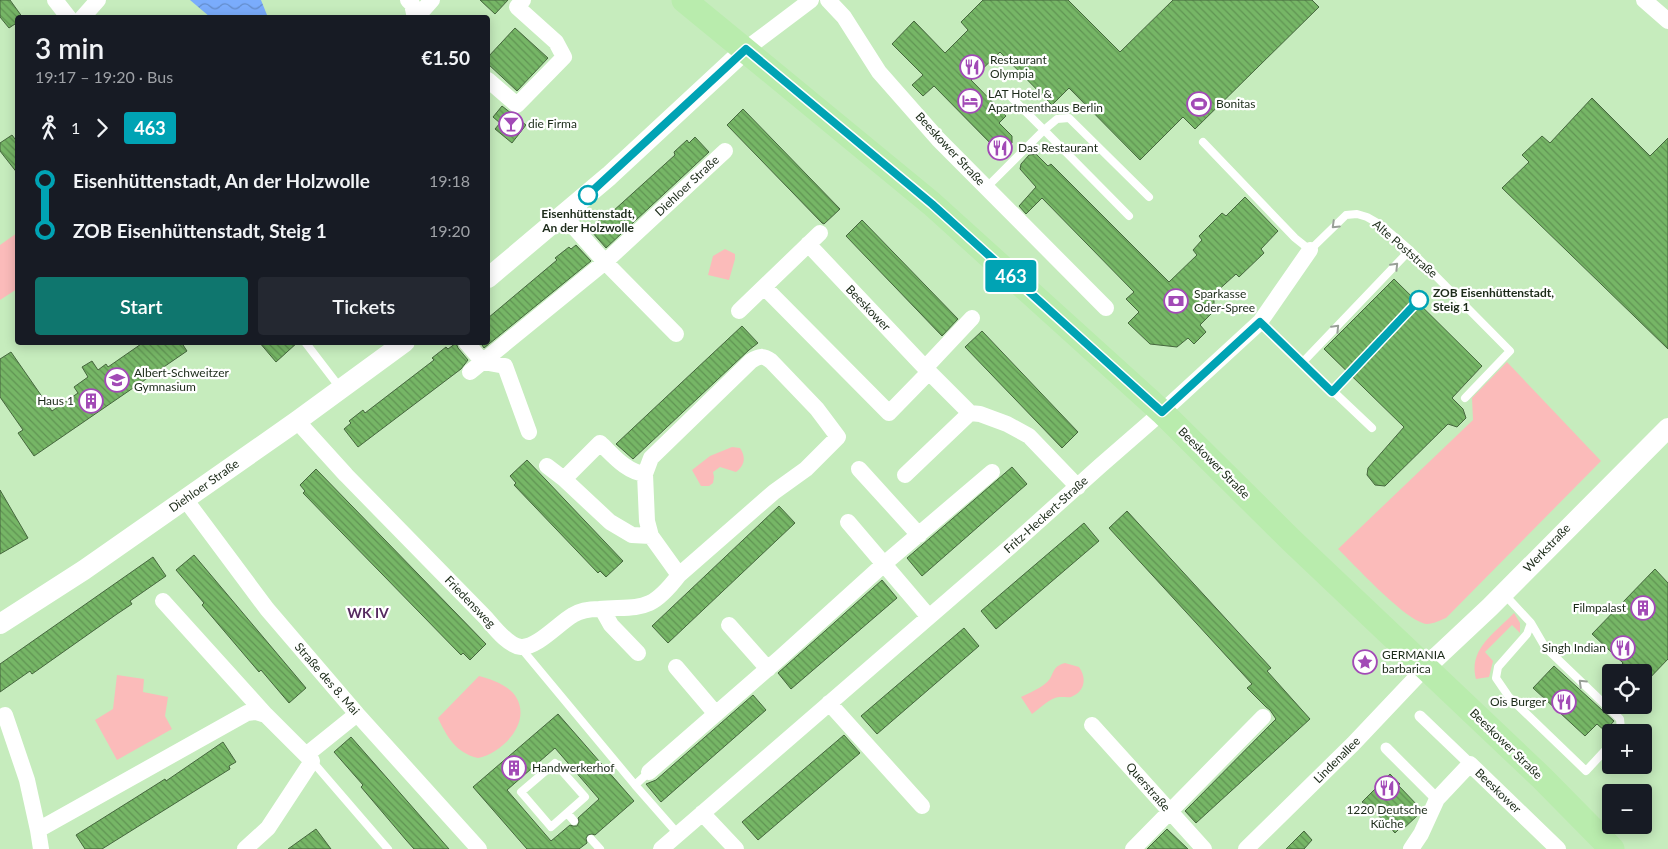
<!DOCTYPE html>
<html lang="en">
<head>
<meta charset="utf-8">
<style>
  body { margin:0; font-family:Lato,sans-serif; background:#242831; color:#f1f3f6; height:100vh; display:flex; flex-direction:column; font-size:19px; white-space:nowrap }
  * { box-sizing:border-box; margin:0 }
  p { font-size:16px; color:#9ea1a6 }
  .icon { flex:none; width:28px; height:28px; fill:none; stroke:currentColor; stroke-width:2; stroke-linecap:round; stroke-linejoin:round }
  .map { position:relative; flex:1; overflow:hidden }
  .panel { position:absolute; left:15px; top:15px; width:475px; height:330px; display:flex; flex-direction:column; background:#171b24; border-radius:5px; box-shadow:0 2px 12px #0003 }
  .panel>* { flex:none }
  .badge { padding:0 10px; border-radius:4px; font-size:18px; line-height:32px }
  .fabs { position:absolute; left:1602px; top:664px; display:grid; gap:10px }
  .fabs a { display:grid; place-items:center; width:50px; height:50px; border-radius:5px; background:#171b24; box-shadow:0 2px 12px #0003; font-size:25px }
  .map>.badge { position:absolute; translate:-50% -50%; box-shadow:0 0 0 2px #fff }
  .legs { display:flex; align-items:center; gap:8px; height:55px; padding:0 20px; font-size:16px }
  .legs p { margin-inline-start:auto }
  .summary { display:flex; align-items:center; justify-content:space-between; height:85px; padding:0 20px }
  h1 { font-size:28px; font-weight:600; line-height:38px }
  .primary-button { display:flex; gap:10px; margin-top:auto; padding:10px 20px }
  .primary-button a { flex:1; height:58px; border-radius:5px; background:#0f766e; color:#fff; font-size:20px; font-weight:600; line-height:58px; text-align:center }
  .primary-button a+a { background:#242831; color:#f1f3f6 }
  ul { padding:0 20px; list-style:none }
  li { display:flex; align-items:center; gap:18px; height:50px; font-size:19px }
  li i { display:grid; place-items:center; width:8px; height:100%; margin:0 6px; background:currentColor }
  li i::after { content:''; width:12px; height:12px; margin:-6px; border:4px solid; border-radius:50%; background:#171b24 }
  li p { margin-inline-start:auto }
  li:first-child i { background:linear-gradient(#0000 50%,currentColor 0) }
  li:last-child i { background:linear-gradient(currentColor 50%,#0000 0) }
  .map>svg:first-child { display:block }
  .green { fill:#fbbbba }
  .water { fill:url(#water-waves) }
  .building { fill:url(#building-back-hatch); stroke:#46673e; fill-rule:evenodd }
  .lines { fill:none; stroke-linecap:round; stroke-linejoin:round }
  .service { stroke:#fff; stroke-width:8 }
  .pedestrian { stroke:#fff; stroke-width:11 }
  .minor { stroke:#fff; stroke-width:16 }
  .tertiary { stroke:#fff; stroke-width:20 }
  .primary { stroke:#b9ecad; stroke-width:25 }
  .oneway { stroke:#99a098 }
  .line-1-casing { stroke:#fff; stroke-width:11 }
  .line-1 { stroke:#00a3b4; stroke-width:8 }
  .stop-1-dot { fill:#fff; stroke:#00a3b4; stroke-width:2.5 }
  .labels { text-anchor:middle; stroke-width:4.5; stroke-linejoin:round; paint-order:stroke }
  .poi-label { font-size:12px; fill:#1c2b19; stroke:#fff; text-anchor:start }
  .street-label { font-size:12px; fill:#1c2b19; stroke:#fff }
  .stop-label { font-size:12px; font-weight:bold; fill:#1c2b19; stroke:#fff }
  .neighbourhood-label { font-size:14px; font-weight:bold; fill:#552a5f; stroke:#fff }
</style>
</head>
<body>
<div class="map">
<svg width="1668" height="849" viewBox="0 0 1668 849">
  <defs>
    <pattern id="water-waves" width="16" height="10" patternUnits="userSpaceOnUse" patternTransform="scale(1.25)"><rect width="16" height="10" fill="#7aacfc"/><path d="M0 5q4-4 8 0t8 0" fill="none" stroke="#638ccb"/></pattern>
    <pattern id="building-back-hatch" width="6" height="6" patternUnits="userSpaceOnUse" patternTransform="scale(1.25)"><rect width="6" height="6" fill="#76b666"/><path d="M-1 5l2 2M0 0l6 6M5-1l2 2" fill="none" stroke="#609453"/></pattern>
  </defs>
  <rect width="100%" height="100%" fill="#c6ecbd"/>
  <!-- green -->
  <path class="green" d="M17,233V289L0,300V245Z
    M725,249L735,254V259L729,280L708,275L713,256Z
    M1507,362L1601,461L1446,618C1441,620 1433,624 1427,624C1406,622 1355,565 1338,549L1473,420L1472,398Z
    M732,447L740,448C746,457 745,465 736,472L720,467L713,472L714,477L713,483L709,486H701L692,470L710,456Z
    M1514,613L1520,623V633L1512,625L1485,652L1493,661L1489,677L1476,679C1468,649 1495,633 1514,613Z
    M1065,663L1079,667C1087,678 1085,692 1071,697C1067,698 1060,696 1055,698C1047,701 1039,709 1032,714L1021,697C1029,693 1039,689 1046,683C1055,676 1050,667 1065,663Z
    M117,675L144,679L143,692L168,697L165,716L172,729L117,760L95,720L113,709Z
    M479,676C491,679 510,686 516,697C532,723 502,753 478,758C456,753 447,737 438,718Z"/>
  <!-- water -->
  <path class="water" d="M190,0H261L267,15L266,18L210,17Z"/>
  <!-- building -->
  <path class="building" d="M0,0H10L23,18H18V22L9,28L0,17Z
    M480,0H508L495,14Z
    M983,0H1068L1120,52L1173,0H1312L1319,7L1195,129L1183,117L1140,160L1069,88L1052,105L1000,52L971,80L1006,116L999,123L1012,136V143L1003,152L998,151L934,86L923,96L912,85L923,75L892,44L914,21L945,53L968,30L961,22Z
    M515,28L548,58L517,91L488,64V57Z
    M1592,98L1650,156L1668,138V349L1502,188L1529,162L1522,155L1542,136L1550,143Z
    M502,106L526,125L512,143L495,129L500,123L493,117Z
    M743,109L840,209L824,224L822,223L727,125Z
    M12,135L18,143V174L0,151V143Z
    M695,137L709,152L606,248L592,232L598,224L597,222L610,210L612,212L675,155L674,152L687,140L689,143Z
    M1036,154L1048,166L1051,164L1169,282L1197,255L1193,250L1202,240L1199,236L1222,213L1226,216L1245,197L1278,231L1261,249L1264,253L1239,277L1236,274L1214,294V311L1200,325L1206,332L1194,344L1188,338L1177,347L1150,344L1128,323L1139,312L1126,299L1134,292L1042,198L1026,214L1019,206L1036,187L1020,169L1021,164L1029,155Z
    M862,220L958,319L942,336L846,236Z
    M576,245L591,261L484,348L480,342H488V318L557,260L555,258L569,247L571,249Z
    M1394,279L1482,366L1452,398L1463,409L1466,418L1457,427L1448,424L1385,486L1375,485L1367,475L1368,468L1404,427L1324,349Z
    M742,326L758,343L749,350L633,459L616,444Z
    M982,331L1078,432L1062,448L965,347Z
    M144,342H181L187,351L34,456L18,433L23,430L0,397V359L11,352L52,411L78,393L74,387L88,377L82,367L92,361L98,370L106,364L108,367Z
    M259,342H298L276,362Z
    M456,343L458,348L468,360L461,369L358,447L344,429L351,423L349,421L363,410L365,413L434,360L432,358L446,347L448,349Z
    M527,460L623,561L606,577L600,571L598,573L514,485L516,483L510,476Z
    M1012,467L1027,484L922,576L907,558Z
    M316,469L486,644L470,660L463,653L461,655L303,493L305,491L300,485Z
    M0,490L28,538L0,554Z
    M779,506L795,523L668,643L652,626Z
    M1127,511L1271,668L1267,671L1310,719L1196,823L1185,811L1276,719L1270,710L1266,707L1247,688L1252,684L1109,528Z
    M1084,523L1099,541L996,629L981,611Z
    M194,555L306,688L289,703L261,670L259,672L236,645L202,605L204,603L176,570Z
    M153,557L166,576L130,601L132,604L117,614L32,674L30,671L0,692V664Z
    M1655,569L1668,583V659L1644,684V672H1614L1623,663L1592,634Z
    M882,580L897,598L791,689L778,673Z
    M964,628L979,646L877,734L861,716Z
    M1554,666L1614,721L1605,731L1597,724L1585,736L1533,688Z
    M753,695L766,710L661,802L646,784L656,780Z
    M558,714L634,801L595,835L592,834L588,835L586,838L587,843L579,849H527L473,787ZM555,748L599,799L578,818L579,822L577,826H573L570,825L551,841L507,790Z
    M844,735L860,753L758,840L742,822Z
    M351,737L387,778L449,849H414L406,840L361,787L363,785L334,752Z
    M223,742L236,762L229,766L230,769L102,849H85L76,835L135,798L165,779L166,781Z
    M1390,774L1400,784L1398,785L1420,808L1415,814L1417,816L1403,829L1401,827L1395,833L1373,810L1362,802Z
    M316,829L331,849H288Z
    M1167,829L1188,849H1147Z
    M1304,831L1312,840L1304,849H1286Z"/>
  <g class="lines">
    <!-- service -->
    <path class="service" d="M1009,95L1044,130L1057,119L1069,118L1149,197
      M1203,142L1295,238L1310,250L1346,215L1357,214L1367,217L1381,225L1410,250L1510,351L1465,398
      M986,188L1044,130L1129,216
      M1260,322L1372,428
      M305,342L341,389
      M1302,363L1410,250
      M1505,595L1531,623L1527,634L1498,667L1496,678L1509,697L1586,771L1611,744
      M1531,623L1545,647L1620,719L1621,729L1620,732
      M521,648L635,785
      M312,761L388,849
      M555,763L585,797L551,827L521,792Z
      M649,772L635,785L678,834
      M567,813L574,821
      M591,839L600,849"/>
    <!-- pedestrian -->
    <path class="pedestrian" d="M1420,716L1470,764
      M1386,748L1437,799"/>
    <!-- minor -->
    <path class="minor" d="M55,0L69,18
      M408,0L412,4L415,18
      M828,0L844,17L879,72L938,139L1106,308
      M1644,0L1668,21
      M82,18L98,0
      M416,18L432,0
      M746,49L811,0
      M488,80L517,105L564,57L556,42L517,7L523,0
      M564,216L605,262L725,151
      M808,244L929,372
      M764,287L889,413L929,372L970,413L980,414L1007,424L1029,436L1078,487
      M739,311L820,233
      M466,342L483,362L505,366L529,432
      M925,368L972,318
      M470,372L605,262L676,334
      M297,421L346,475L486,618C494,627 508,646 521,647C537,648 559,623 573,615C581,610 590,609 599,609C642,606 650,613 679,575L774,492L806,469L838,437L817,409L771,361C763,355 759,356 751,361L651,458L645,474L647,521L651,536L679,575
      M547,466L564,479
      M859,469L919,535
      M645,474C626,472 613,455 600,443L564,479L610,522L632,535L651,536
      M905,475L970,413
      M185,499L267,609L357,714L479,849
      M848,522L929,617
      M163,601L266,715
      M602,609L611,625L638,653
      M729,625L768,669
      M676,667L716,714
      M829,703L922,806
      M5,715L27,780L38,830
      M1092,725L1204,849
      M306,755L357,714
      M649,772L780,658L884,564L992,472
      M702,813L736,849
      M41,849L38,830L247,713L256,712L266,715L312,761L268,828L245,849
      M661,849L1011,546L1100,466L1162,412L1260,322L1310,250
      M1133,849L1263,717
      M1246,849L1353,744L1425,668
      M1411,849L1421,834L1437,799L1470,764L1558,849"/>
    <!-- tertiary -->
    <path class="tertiary" d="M488,278L609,176L746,49
      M0,624L84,570L297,421L405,342
      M1425,668L1490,607L1668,428"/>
    <!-- primary -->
    <path class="primary" d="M684,0L932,204L1162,412L1291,540L1542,778L1612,849"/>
  </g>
  <!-- one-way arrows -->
  <defs><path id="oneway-chevron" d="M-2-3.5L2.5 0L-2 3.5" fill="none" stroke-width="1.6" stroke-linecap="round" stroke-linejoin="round" transform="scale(1.25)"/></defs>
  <g class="oneway">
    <use href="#oneway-chevron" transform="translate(1335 225) rotate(136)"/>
    <use href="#oneway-chevron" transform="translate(1395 266) rotate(-46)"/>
    <use href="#oneway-chevron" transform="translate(1336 328) rotate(-46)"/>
    <use href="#oneway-chevron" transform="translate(1582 683) rotate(-136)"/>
  </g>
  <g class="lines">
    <!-- line-1 casing -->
    <g class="line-1-casing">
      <path id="line-1" d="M588,195L746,49L932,204L1162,412L1260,322L1332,392L1419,300"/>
    </g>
    <!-- line-1 -->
    <use href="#line-1" class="line-1"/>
  </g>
  <!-- icons -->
  <defs>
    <g id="restaurant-ring" transform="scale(1.25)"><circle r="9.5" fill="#fff" stroke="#a24ab6" stroke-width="1.5"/><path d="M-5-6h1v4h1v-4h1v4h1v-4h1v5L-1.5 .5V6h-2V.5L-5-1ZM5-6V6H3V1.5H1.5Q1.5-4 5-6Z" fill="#a24ab6"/></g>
    <g id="hotel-ring" transform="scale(1.25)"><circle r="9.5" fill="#fff" stroke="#a24ab6" stroke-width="1.5"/><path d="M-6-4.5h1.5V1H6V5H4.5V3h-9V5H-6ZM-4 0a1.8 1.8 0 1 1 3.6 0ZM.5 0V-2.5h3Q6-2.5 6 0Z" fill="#a24ab6"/></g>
    <g id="stadium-ring" transform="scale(1.25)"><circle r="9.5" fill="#fff" stroke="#a24ab6" stroke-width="1.5"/><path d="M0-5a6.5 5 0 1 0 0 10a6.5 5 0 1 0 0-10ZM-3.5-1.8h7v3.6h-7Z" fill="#a24ab6"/></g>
    <g id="bar-ring" transform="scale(1.25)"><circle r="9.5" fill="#fff" stroke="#a24ab6" stroke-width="1.5"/><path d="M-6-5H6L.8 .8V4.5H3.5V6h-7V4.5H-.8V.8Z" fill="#a24ab6"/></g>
    <g id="bank-ring" transform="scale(1.25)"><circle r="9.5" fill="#fff" stroke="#a24ab6" stroke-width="1.5"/><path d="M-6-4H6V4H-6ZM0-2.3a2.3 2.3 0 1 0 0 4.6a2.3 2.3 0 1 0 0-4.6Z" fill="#a24ab6"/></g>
    <g id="school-ring" transform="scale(1.25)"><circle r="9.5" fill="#fff" stroke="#a24ab6" stroke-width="1.5"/><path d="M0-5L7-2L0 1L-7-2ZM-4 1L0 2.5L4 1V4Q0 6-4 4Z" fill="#a24ab6"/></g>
    <g id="building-ring" transform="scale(1.25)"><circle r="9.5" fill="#fff" stroke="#a24ab6" stroke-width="1.5"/><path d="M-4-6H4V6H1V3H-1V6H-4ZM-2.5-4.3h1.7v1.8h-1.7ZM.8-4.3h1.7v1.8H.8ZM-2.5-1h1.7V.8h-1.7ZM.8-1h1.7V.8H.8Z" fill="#a24ab6"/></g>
    <g id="sight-ring" transform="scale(1.25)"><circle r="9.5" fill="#fff" stroke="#a24ab6" stroke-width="1.5"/><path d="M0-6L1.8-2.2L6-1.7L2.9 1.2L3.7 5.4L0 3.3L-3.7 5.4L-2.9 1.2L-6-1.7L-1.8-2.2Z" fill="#a24ab6"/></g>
  </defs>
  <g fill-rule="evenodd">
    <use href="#restaurant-ring" x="972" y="67"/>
    <use href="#hotel-ring" x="970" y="101"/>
    <use href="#stadium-ring" x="1199" y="104"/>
    <use href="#bar-ring" x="511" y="124"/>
    <use href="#restaurant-ring" x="1000" y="148"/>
    <use href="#bank-ring" x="1176" y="301"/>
    <use href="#school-ring" x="117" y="380"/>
    <use href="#building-ring" x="91" y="401"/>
    <use href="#building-ring" x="1643" y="608"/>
    <use href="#restaurant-ring" x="1623" y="648"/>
    <use href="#sight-ring" x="1365" y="662"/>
    <use href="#restaurant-ring" x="1564" y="702"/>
    <use href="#building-ring" x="514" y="768"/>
    <use href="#restaurant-ring" x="1387" y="788"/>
  </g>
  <!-- markers -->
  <g class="stop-1-dot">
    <circle cx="588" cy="195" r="9"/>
    <circle cx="1419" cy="300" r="9"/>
  </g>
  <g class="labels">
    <!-- poi labels -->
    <g class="poi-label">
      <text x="990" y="64">Restaurant<tspan x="990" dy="14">Olympia</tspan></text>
      <text x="988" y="98">LAT Hotel &amp;<tspan x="988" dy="14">Apartmenthaus Berlin</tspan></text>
      <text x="1216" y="108">Bonitas</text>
      <text x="528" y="128">die Firma</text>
      <text x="1018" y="152">Das Restaurant</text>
      <text x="1194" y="298">Sparkasse<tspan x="1194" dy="14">Oder-Spree</tspan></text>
      <text x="134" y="377">Albert-Schweitzer<tspan x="134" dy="14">Gymnasium</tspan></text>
      <text x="74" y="405" text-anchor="end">Haus 1</text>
      <text x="1626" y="612" text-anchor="end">Filmpalast</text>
      <text x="1606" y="652" text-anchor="end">Singh Indian</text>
      <text x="1382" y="659">GERMANIA<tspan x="1382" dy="14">barbarica</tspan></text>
      <text x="1546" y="706" text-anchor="end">Ois Burger</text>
      <text x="532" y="772">Handwerkerhof</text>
      <text x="1387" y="814" text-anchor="middle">1220 Deutsche<tspan x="1387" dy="14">Küche</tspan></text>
    </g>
    <!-- street labels -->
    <g class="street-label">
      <text transform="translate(950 149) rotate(47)" y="4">Beeskower Straße</text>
      <text transform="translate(687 186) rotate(-43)" y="4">Diehloer Straße</text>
      <text transform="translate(1405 249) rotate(41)" y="4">Alte Poststraße</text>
      <text transform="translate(868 308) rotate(46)" y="4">Beeskower</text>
      <text transform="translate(1214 463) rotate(45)" y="4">Beeskower Straße</text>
      <text transform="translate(204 486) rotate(-35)" y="4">Diehloer Straße</text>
      <text transform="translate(1046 515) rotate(-42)" y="4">Fritz-Heckert-Straße</text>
      <text transform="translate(1547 548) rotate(-46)" y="4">Werkstraße</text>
      <text transform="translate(470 602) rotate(46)" y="4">Friedensweg</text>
      <text transform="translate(327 679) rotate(49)" y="4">Straße des 8. Mai</text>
      <text transform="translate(1506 744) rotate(44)" y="4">Beeskower Straße</text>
      <text transform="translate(1337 760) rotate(-45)" y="4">Lindenallee</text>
      <text transform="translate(1148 787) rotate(49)" y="4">Querstraße</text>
      <text transform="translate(1498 791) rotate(44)" y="4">Beeskower</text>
    </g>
    <!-- stop labels -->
    <g class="stop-label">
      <text x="588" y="218">Eisenhüttenstadt,<tspan x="588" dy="14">An der Holzwolle</tspan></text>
      <text x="1433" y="297" text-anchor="start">ZOB Eisenhüttenstadt,<tspan x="1433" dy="14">Steig 1</tspan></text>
    </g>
    <!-- neighbourhood labels -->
    <g class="neighbourhood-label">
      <text x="368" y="618">WK IV</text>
    </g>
  </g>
</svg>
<div class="fabs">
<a><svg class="icon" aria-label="locate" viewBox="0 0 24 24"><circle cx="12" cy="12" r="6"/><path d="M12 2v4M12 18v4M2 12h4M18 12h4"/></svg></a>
<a>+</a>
<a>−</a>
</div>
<b class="badge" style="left:1011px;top:276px;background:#00a3b4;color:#fff">463</b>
<section class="panel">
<div class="summary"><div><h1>3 min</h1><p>19:17 – 19:20 · Bus</p></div><b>€1.50</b></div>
<div class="legs"><svg class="icon" aria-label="walk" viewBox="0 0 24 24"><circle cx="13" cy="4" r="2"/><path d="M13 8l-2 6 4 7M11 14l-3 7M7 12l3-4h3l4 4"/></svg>1<svg class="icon" aria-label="forward" viewBox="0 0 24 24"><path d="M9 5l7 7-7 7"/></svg><b class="badge" style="background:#00a3b4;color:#fff">463</b></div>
<ul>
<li><i style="color:#00a3b4"></i><b>Eisenhüttenstadt, An der Holzwolle</b><p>19:18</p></li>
<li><i style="color:#00a3b4"></i><b>ZOB Eisenhüttenstadt, Steig 1</b><p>19:20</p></li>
</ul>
<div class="primary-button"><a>Start</a><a>Tickets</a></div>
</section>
</div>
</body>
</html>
